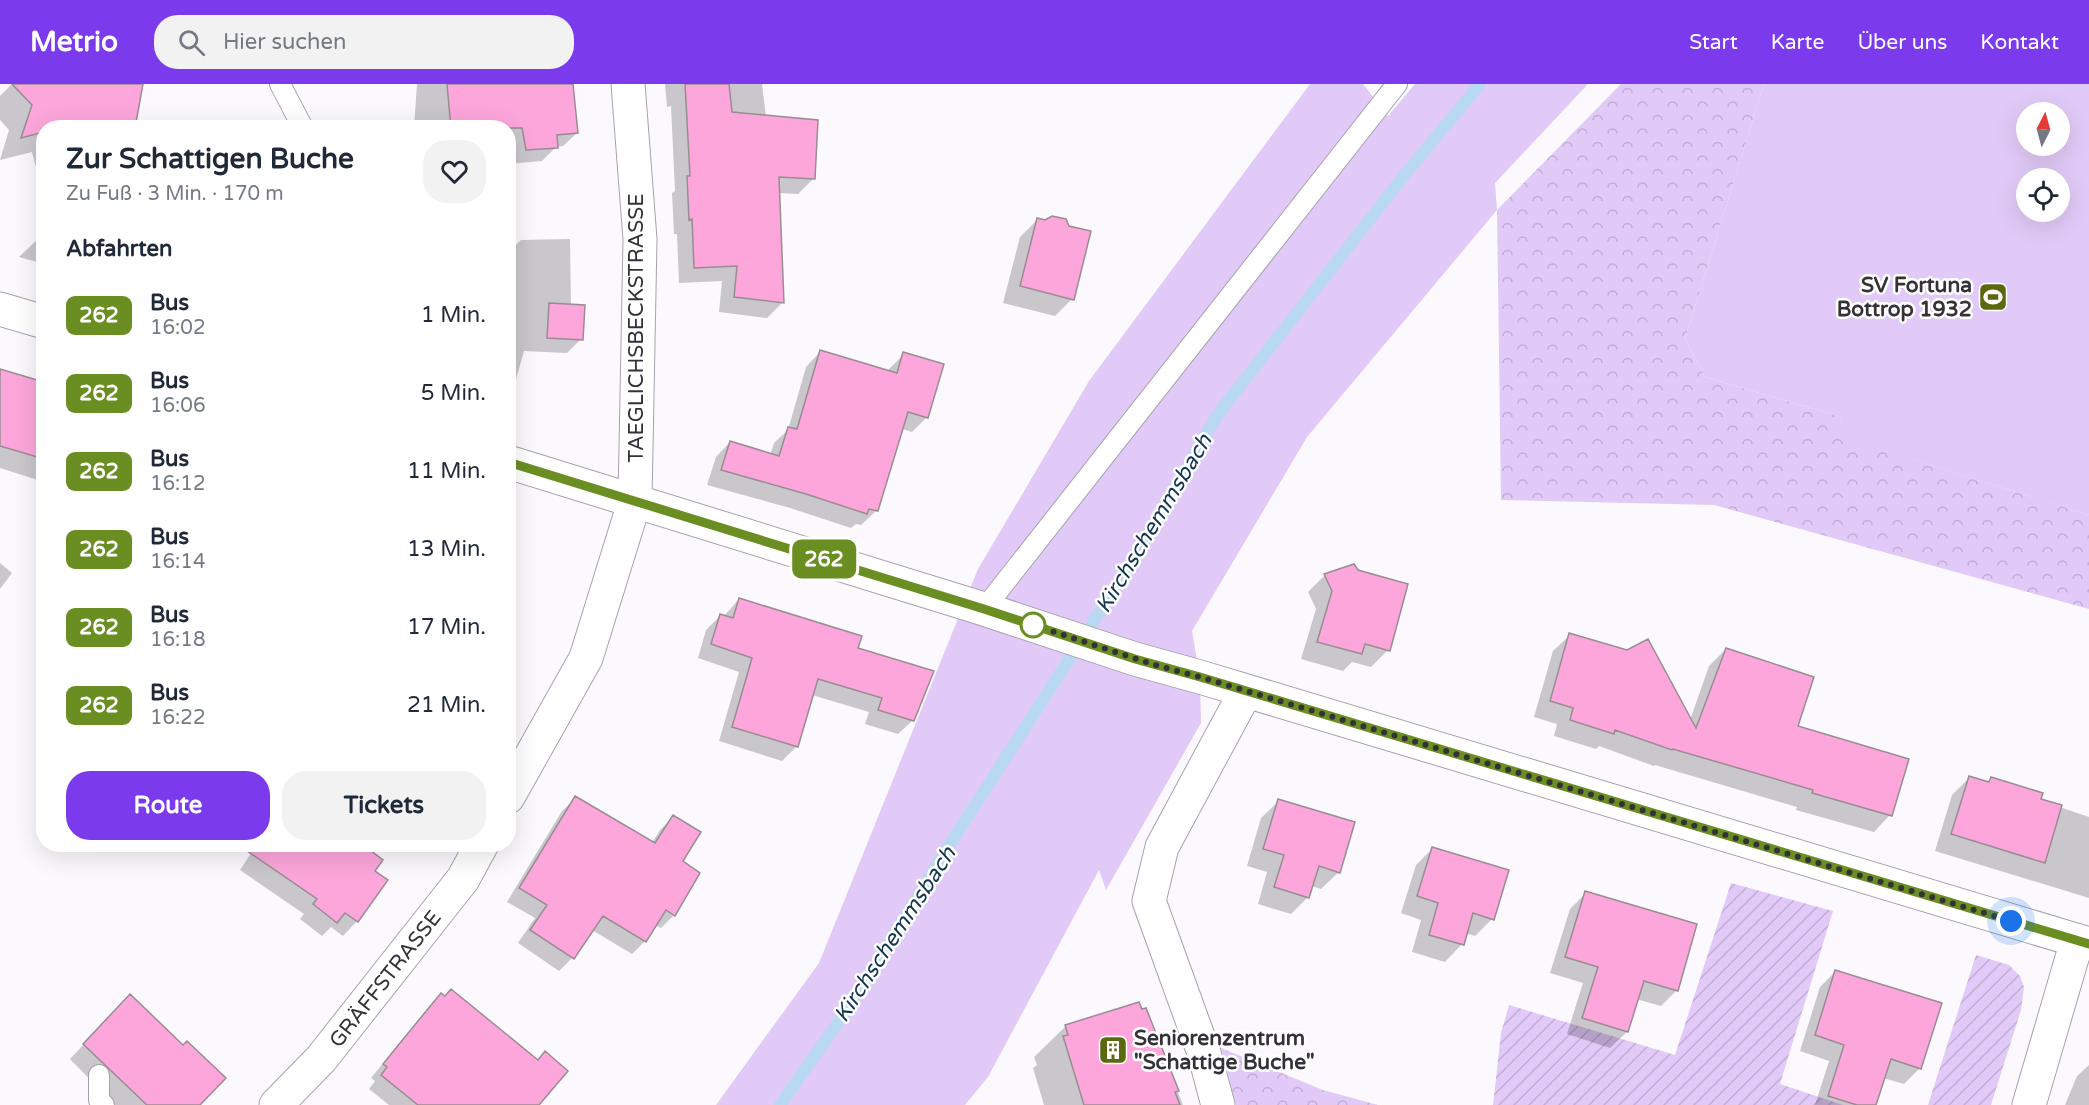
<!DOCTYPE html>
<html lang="de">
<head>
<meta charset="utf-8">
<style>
  body { margin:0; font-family:"Varela Round",sans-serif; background:#f2f2f3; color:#1f2937; height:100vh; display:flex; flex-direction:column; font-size:22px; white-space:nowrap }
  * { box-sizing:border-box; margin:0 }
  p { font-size:20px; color:#747a83 }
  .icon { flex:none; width:33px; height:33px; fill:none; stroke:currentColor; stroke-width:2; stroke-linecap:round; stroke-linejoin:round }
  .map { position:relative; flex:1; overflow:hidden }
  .sheet { position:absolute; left:36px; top:36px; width:480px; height:732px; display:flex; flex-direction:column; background:#fff; border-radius:24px; box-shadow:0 6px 24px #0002 }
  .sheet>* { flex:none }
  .badge { padding:0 12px; border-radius:9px; font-size:21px; line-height:39px }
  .needle { width:39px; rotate:6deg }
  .tools { position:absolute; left:2016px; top:18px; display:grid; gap:12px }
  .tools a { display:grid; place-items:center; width:54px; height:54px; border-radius:50%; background:#fff; box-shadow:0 6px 24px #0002; font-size:30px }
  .you { position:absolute; width:30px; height:30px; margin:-15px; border:4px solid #fff; border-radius:50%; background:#1a73e8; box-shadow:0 0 0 9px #1a73e833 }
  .map>.badge { position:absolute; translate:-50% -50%; box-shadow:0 0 0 3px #fff }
  h2 { padding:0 30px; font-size:22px; line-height:54px }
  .round { display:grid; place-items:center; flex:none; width:63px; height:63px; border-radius:24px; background:#f2f2f3 }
  .summary { display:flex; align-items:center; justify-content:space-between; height:102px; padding:0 30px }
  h1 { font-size:28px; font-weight:800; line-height:45px }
  .button { display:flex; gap:12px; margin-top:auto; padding:12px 30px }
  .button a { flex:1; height:69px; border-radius:24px; background:#7c3aed; color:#fff; font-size:24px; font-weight:800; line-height:69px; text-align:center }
  .button a+a { background:#f2f2f3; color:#1f2937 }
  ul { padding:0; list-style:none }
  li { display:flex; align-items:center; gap:18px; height:78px; padding:0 30px }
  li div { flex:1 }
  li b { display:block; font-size:22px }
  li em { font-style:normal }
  li .badge { min-width:66px; font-weight:700; text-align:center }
  header { display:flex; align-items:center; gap:36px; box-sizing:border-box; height:84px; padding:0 30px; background:#7c3aed; color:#fff }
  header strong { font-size:28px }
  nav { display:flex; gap:33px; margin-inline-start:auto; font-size:21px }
  .search { width:420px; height:54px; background:#f2f2f3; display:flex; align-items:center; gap:15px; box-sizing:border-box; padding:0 21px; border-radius:24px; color:#747a83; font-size:22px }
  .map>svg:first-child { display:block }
  .grass { fill:#e1caf7; fill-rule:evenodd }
  .forest { fill:url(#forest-crowns) }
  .garden { fill:url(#garden-furrows) }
  .shadow { fill:#0003 }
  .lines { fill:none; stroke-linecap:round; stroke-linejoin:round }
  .stream { stroke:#b9d8f1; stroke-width:12 }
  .building { fill:#fca6db; stroke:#998c93; stroke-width:1.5 }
  .lane-casing { stroke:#a7a1ad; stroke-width:22 }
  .street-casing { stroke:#a7a1ad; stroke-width:35 }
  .lane { stroke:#fff; stroke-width:20 }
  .street { stroke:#fff; stroke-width:33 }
  .line-casing { stroke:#fff; stroke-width:14 }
  .line { stroke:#6b8e23; stroke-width:9 }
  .walk { stroke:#343237; stroke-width:6; stroke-dasharray:0 10.8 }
  .stop-dot { fill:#fff; stroke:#6b8e23; stroke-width:3 }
  .labels { text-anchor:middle; stroke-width:5; stroke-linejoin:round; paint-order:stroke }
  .poi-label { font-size:21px; font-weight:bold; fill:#343237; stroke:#fff; text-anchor:end }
  .street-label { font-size:21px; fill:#343237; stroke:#fff }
  .water-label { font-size:22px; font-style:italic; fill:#12364f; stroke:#fff }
</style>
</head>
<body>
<header>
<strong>Metrio</strong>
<div class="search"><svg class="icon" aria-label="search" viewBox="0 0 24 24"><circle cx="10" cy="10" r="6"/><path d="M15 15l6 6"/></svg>Hier suchen</div>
<nav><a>Start</a><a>Karte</a><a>Über uns</a><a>Kontakt</a></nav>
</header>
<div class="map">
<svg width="2089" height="1021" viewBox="0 0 2089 1021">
  <defs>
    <pattern id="forest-crowns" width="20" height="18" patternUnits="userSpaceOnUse" patternTransform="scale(1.5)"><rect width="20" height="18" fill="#e1caf7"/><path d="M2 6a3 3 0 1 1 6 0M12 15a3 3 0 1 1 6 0" fill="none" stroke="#c2aed4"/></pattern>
    <pattern id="garden-furrows" width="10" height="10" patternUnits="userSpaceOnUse" patternTransform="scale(1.5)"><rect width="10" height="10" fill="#e1caf7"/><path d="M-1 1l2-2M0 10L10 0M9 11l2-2" fill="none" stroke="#c2aed4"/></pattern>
  </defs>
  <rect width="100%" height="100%" fill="#fcf9fe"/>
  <!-- grass -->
  <path class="grass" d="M1310,0H1363L1388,32L1415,0H1588L1495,99L1497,126L1307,353L1192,547L1200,593L1201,639L1106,806L1099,786L988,993L965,1021H716L819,879L978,485L1089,297Z
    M1764,0H2089V431L1837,352L1842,333L1705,293L1685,255ZM2026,28H2060V62H2026ZM2026,94H2060V128H2026Z"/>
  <!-- forest -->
  <path class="forest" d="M1621,0H1764L1685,255L1705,293L1842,333L1838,352L2089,431V525L1714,421L1501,416L1497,126Z
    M1221,964L1323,1006L1378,1021H1236Z"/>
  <!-- garden -->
  <path class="garden" d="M1731,799L1833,827L1780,1000L1843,1021H1493L1501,949L1509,921L1675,971Z
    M1976,871L2009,881L2020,892L2024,903L2021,926L1991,1021H1928Z"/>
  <!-- shadow -->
  <path class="shadow" d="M12,0H140L44,44V114L32,68L0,76L9,46L0,36V12Z
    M417,0H572L577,49L563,62L556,63L542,77L508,80V44H414Z
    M665,0H762L766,33L813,95L798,110L778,109L783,218L767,234L719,228L722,197L679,199L677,150H674L672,109L675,107L671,22L667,23Z
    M1037,136L1072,215L1055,232L1003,219L1020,153Z
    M44,149V180L19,173L43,150Z
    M570,155L571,221L581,255L567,269L524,267L515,299L508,305V168L521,156Z
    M820,268L888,288L889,285L904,270L927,333L912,348L902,345L876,427L861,441L856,440L851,444L790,424L707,401L716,373L730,358L770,371L774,359L788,346L806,283Z
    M0,290L44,300V398L0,384Z
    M0,479L12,489L0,505Z
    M1325,491L1388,566L1371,583L1352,578L1343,587L1301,575L1316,525L1308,508Z
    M739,515L856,564L913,636L898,650L865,640L869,628L812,611L797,662L782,677L719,657L739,588L698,574L706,546L721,531L724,532Z
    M1570,551L1690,636L1709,582L1726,565L1796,643L1890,731L1874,748L1796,726L1797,723L1655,681L1654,682L1599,662L1596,665L1554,652L1557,640L1534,633L1553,567Z
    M1969,694L1987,699L1991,695L2039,716L2089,733V814L1935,767L1952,711Z
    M576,714L652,759L660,746L673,733L681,777L674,831L661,844L655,841L645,857L632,870L592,846L572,874L559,887L518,859L535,834L507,818L562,727Z
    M1279,717L1339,788L1321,805L1311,802L1308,813L1291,830L1258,820L1267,788L1247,782L1261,734Z
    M257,760L373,787L386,796L357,837L343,852L331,843L322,852L300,835L304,830L240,786Z
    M1433,764L1492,835L1475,852L1466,849L1462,860L1445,878L1412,868L1421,836L1401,829L1416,781Z
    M1586,809L1677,906L1661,922L1636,915L1627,948L1610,964L1567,950L1583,899L1550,889L1570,825Z
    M1836,887L1920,984L1904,1000L1883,994L1875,1021H1815L1829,977L1800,967L1820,903Z
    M441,911L537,1021H389L369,1005L375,997L371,994L428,924Z
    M116,926L183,963L197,1021H115L70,975Z
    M1145,926L1183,1021H1044L1033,984L1037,981L1034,973L1066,942Z
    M2089,981V1021H2065L2077,992Z"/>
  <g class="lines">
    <!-- stream -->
    <path class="stream" d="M780,1021L849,923L952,757L1131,479L1218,330L1402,94L1480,0"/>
  </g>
  <!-- building -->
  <path class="building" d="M12,0H143L135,44H44V48L21,54L32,21Z
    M447,0H573L578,49L557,51L558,64L526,66L522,44H451Z
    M685,0H729L732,28L818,36L815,95L779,93L784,219L734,213L737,182L694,184L692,135L689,136L687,92H690Z
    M1052,132L1066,135L1069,142L1091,147L1074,216L1020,202L1037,134L1045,136Z
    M549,219L585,221L583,256L547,254Z
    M820,266L897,289L903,268L944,280L928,334L908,328L878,427L869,425L867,430L806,410L721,386L730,357L779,372L788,343L797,345Z
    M0,285L44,298V375L0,362Z
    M1354,480L1358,486L1408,500L1390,567L1365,560L1362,570L1317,558L1332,507L1324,490Z
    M739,514L862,552L858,564L934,587L914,637L878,626L882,614L818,595L798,663L732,643L752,574L711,560L720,530L733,534Z
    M1569,549L1627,566L1648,555L1696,644L1726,564L1814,593L1798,642L1909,675L1892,732L1812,709L1813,706L1673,665L1672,666L1615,646L1614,650L1570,636L1573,624L1550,617Z
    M1969,692L1989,698L1991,693L2043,709L2041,715L2062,721L2045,779L1951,750Z
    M575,712L655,759L673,731L701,748L683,777L700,789L675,832L666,826L646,858L603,832L574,875L530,846L547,821L519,804Z
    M1278,715L1355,738L1340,789L1319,782L1309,814L1274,803L1284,771L1263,765Z
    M237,760H362L383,776L375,787L388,796L358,838L345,829L337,839L313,820L317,815Z
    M1432,763L1509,786L1494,836L1473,829L1464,861L1429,851L1438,819L1417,812Z
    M1585,807L1697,840L1678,907L1644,897L1628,948L1582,934L1598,883L1565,873Z
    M1835,886L1942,919L1921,985L1891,975L1876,1021H1857L1828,1012L1844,961L1815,951Z
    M451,905L538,976L545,967L568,987L539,1021H418L381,991L387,983L383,980L400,959L441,909L445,912Z
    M130,910L183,961L187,957L226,994L200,1021H147L83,960Z
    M1139,918L1142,925L1146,924L1179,1007L1175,1008L1180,1021H1084L1063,952L1068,951L1065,941Z"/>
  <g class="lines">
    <!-- lane casing -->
    <g class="lane-casing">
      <path id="lane" d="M280,0L303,44
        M984,525L1397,0
        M99,991V1016L104,1021"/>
    </g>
    <!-- street casing -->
    <g class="street-casing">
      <path id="street" d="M0,225L44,238
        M508,378L984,525L1135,575L1200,593L2089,860
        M508,713L586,574L635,416L640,155L628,0
        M276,1021L321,975L463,795L482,760
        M1218,1021L1204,969L1149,817L1162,763L1246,607
        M2029,1021L2077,857"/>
    </g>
    <!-- lane -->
    <use href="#lane" class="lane"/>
    <!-- street -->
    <use href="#street" class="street"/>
  </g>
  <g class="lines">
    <!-- line casing -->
    <g class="line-casing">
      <path id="line" d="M508,378L984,525L1135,575L1200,593L2089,860"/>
    </g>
    <!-- line -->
    <use href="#line" class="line"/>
    <!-- walk -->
    <path class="walk" d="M1033,541L1155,581L1200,593L2011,837"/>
  </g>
  <!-- icons -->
  <defs>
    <g id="stadium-square" transform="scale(1.5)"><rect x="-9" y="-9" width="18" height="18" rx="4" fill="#5b680e" stroke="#fff"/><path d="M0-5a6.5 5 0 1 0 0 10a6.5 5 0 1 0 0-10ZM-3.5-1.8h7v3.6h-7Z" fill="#fff"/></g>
    <g id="building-square" transform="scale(1.5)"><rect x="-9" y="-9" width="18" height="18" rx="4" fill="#5b680e" stroke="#fff"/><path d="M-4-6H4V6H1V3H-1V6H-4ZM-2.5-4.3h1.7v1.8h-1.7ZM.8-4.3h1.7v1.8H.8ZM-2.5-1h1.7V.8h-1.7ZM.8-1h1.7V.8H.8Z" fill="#fff"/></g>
  </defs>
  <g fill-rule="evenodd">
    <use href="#stadium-square" x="1993" y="213"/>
    <use href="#building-square" x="1113" y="966"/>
  </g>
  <!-- markers -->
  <circle class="stop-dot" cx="1033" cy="541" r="12"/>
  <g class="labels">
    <!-- poi labels -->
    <g class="poi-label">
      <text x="1972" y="208">SV Fortuna<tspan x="1972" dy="24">Bottrop 1932</tspan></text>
      <text x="1134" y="961" text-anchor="start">Seniorenzentrum<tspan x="1134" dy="24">"Schattige Buche"</tspan></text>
    </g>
    <!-- street labels -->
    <g class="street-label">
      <text transform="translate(636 244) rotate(-90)" y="7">TAEGLICHSBECKSTRASSE</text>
      <text transform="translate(385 895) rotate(-52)" y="7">GRÄFFSTRASSE</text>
    </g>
    <!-- water labels -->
    <g class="water-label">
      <text transform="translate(1153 439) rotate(-59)" y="8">Kirchschemmsbach</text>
      <text transform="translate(894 850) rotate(-57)" y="8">Kirchschemmsbach</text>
    </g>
  </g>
</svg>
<div class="tools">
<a><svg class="needle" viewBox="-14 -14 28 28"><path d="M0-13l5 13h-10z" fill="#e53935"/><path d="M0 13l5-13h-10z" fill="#747a83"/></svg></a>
<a><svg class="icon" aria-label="locate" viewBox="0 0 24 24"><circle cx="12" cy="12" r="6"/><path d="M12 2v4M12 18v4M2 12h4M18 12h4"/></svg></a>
</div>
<div class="you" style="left:2011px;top:837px"></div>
<b class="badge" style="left:824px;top:475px;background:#6b8e23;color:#fff">262</b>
<section class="sheet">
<div class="summary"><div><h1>Zur Schattigen Buche</h1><p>Zu Fuß · 3 Min. · 170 m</p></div><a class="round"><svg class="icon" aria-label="heart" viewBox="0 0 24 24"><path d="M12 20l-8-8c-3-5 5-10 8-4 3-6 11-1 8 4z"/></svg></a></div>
<h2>Abfahrten</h2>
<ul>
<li><span class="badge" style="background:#6b8e23;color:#fff">262</span><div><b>Bus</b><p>16:02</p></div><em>1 Min.</em></li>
<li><span class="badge" style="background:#6b8e23;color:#fff">262</span><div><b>Bus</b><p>16:06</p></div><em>5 Min.</em></li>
<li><span class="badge" style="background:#6b8e23;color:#fff">262</span><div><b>Bus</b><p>16:12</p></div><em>11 Min.</em></li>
<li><span class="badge" style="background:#6b8e23;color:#fff">262</span><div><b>Bus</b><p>16:14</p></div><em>13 Min.</em></li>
<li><span class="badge" style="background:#6b8e23;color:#fff">262</span><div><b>Bus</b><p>16:18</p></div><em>17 Min.</em></li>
<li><span class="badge" style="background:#6b8e23;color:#fff">262</span><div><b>Bus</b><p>16:22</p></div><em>21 Min.</em></li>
</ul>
<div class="button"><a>Route</a><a>Tickets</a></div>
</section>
</div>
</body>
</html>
